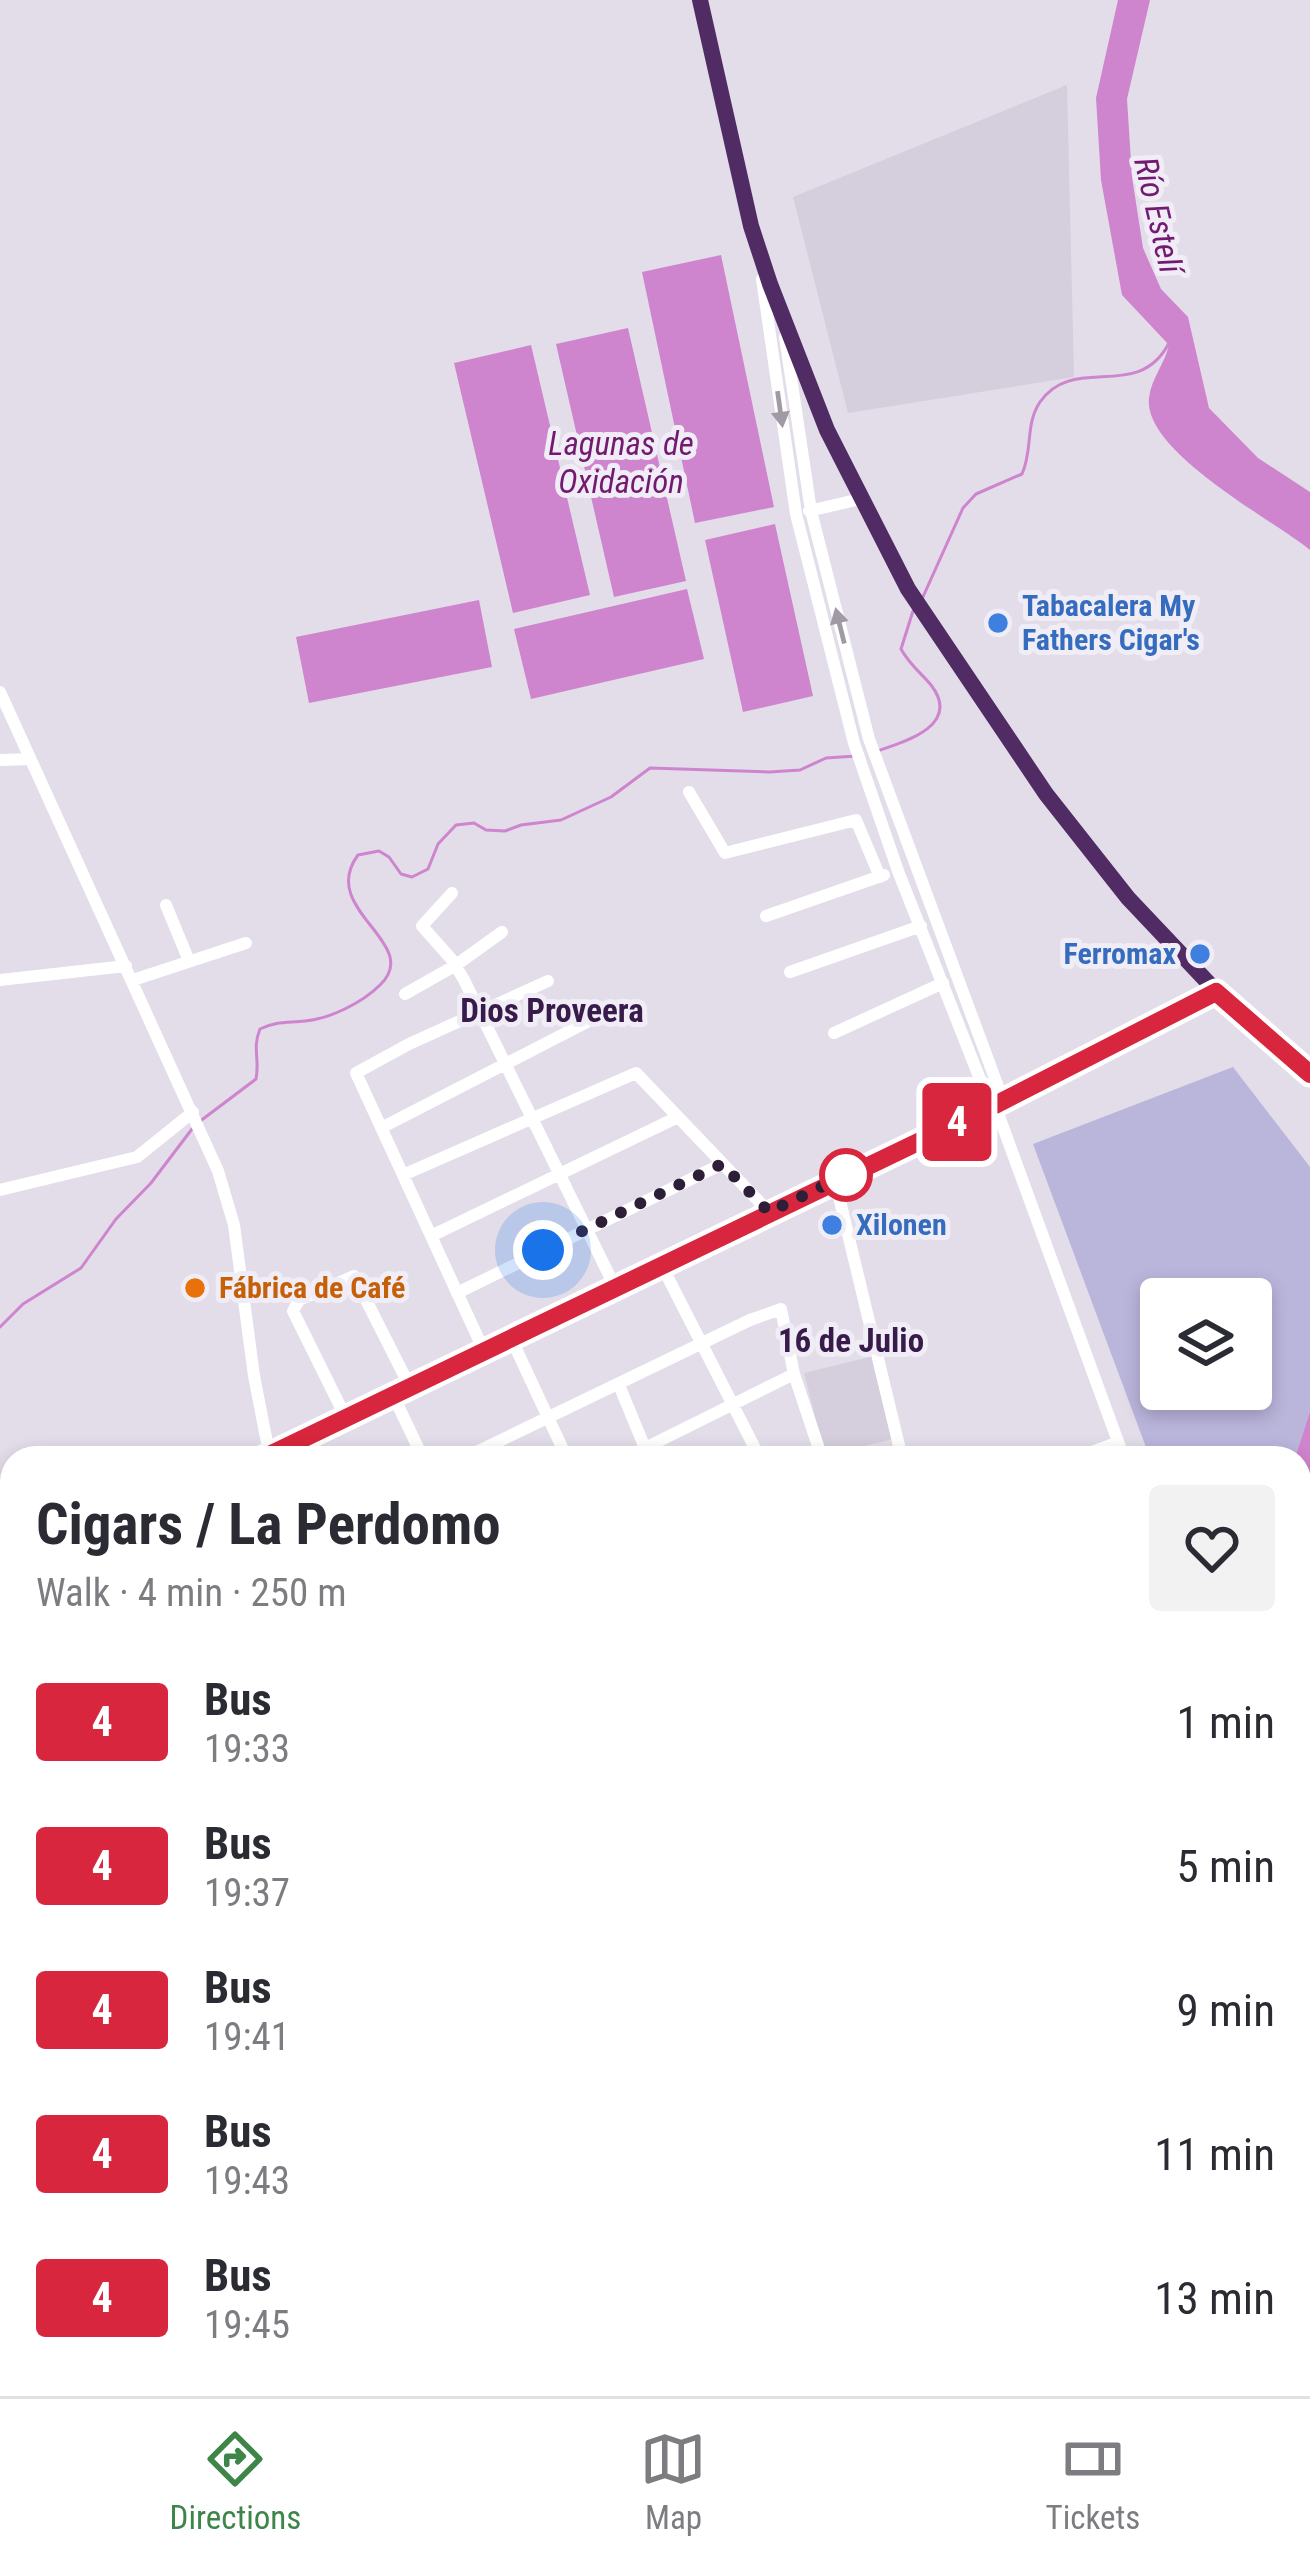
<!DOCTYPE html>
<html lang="en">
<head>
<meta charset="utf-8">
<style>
  body { margin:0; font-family:"Roboto Condensed",sans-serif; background:#f2f2f3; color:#2b2b33; height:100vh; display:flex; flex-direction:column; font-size:45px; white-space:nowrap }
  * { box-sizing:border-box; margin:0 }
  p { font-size:39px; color:#7c7c81 }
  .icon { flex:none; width:66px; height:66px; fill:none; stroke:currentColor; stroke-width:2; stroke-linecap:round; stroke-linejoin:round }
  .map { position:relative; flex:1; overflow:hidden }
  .panel { position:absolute; left:0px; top:1446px; width:1311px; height:951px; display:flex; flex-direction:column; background:#fff; border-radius:36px 36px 0 0; box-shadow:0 6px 18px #0003 }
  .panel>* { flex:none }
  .badge { padding:0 24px; border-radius:9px; font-size:42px; line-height:78px }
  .controls { position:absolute; left:1140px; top:1278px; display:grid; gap:24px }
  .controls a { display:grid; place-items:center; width:132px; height:132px; border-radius:12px; background:#fff; box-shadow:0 6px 18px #0003; font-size:60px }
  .you { position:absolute; width:60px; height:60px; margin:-30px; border:9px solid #fff; border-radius:50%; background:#1a73e8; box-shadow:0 0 0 18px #1a73e833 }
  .map>.badge { position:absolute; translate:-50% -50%; box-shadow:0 0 0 6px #fff }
  .round { display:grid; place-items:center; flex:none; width:126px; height:126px; border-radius:12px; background:#f2f2f3 }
  .head { display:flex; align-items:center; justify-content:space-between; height:204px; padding:0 36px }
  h1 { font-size:57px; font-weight:700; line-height:90px }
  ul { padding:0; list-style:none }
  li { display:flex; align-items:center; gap:36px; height:144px; padding:0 36px }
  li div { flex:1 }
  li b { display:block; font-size:45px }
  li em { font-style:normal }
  li .badge { min-width:132px; font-weight:700; text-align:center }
  .tabs { display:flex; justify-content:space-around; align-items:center; height:168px; border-top:3px solid #e1e1e2; background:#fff; font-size:33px; color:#7c7c81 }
  .tabs a { display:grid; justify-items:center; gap:6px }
  .tabs .active { color:#3d8549 }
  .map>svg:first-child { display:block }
  .built { fill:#d5cedd }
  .green { fill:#bab5db; fill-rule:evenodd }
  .water { fill:#cf84ce }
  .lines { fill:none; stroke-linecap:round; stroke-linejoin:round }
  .stream { stroke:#cf84ce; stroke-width:3 }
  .minor { stroke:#fff; stroke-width:12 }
  .highway { stroke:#512b64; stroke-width:16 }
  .oneway { fill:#a19aa5 }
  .line-casing { stroke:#fff; stroke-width:27 }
  .line { stroke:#d7263d; stroke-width:18 }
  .walk { stroke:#2e1f38; stroke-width:12; stroke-dasharray:0 21.6 }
  .shop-dot { fill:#3f7fe0; stroke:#f0edf6; stroke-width:4.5 }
  .stop-dot { fill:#fff; stroke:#d7263d; stroke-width:6 }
  .food-dot { fill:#e8710a; stroke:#f0edf6; stroke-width:4.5 }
  .labels { text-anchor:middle; stroke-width:10; stroke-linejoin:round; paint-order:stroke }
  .shop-label { font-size:30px; font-weight:bold; fill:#366cbe; stroke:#f0edf6; text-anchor:start }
  .food-label { font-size:30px; font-weight:bold; fill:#c56008; stroke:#f0edf6; text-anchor:start }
  .water-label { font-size:33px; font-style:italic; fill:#731a70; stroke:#f0edf6 }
  .neighbourhood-label { font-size:33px; font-weight:bold; fill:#381b4a; stroke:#f0edf6 }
</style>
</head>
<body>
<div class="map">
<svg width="1310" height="2396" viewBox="0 0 1310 2396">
  <rect width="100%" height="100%" fill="#e2dde9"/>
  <!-- built -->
  <path class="built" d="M1067,85L1074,377L848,413L793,197Z
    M874,1356L893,1439L825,1456L804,1373Z"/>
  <!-- green -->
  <path class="green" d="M1233,1067L1310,1167V1411L1295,1458H1150L1033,1144ZM1161,1299H1251V1389H1161Z
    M871,2385H972L1010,2396H839Z"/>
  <!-- water -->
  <path class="water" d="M1118,0H1150L1127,99L1132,177L1143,248L1161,289L1188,317L1209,408L1258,458L1310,492V550C1270,518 1143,451 1149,398C1151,379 1165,363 1169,345L1122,295L1101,180L1096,98Z
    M721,255L774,507L695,523L642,272Z
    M628,328L686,581L614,597L556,344Z
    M531,345L590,595L513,613L454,363Z
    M775,524L813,696L743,712L705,540Z
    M687,589L704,659L531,699L514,629Z
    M479,600L492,667L309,703L296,637Z
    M1310,1411V1600L1299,1569V1458H1295Z"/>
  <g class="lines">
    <!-- stream -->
    <path class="stream" d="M922,599L963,508L976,494L1022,474C1033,450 1025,424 1040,402C1074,353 1138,403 1169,343
      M877,751C905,742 962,725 931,685C921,673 909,664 901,649L913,611
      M199,1122L256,1079C260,1060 252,1048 260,1029C277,1021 287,1023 305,1021C329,1019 362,1003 380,985C424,943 317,910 358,855L379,851L389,857L401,874L412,877L428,869L438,844L456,825L474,823L486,830L505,831L521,825L561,820L611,797L650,768L770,772L800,770L826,758L856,756
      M0,1327L23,1304L81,1268L116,1219L151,1183L192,1129"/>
    <!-- minor -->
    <path class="minor" d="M762,279L796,514L854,743L898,871L991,1107
      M785,337L811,511L869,739L1003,1100
      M809,511L860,499
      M0,692L218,1171L234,1225L254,1376L270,1458
      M0,760L30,759
      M689,792L725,853L856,820L880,877
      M452,893L422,926L453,961L464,980L615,1287
      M166,905L189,961
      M766,916L884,875
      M790,972L921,926
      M0,980L126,966
      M133,980L246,943
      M405,994L456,965L502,932
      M834,1033L943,983
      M995,1105L1124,1458
      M381,1128L587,1022
      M403,1175L636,1073L769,1212
      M835,1180L902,1458
      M0,1190L137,1157L193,1112
      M431,1236L678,1117
      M661,1264L760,1458
      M457,1293L722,1164
      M511,1338L567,1458
      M484,1351L356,1073L409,1044L548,981
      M619,1385L645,1448L794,1374
      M393,1395L423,1458
      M346,1418L293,1311L299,1300L354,1276L410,1387
      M264,1458L995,1105L1216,991
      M464,1458L750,1320L781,1309L794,1374L822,1458
      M1076,1458L1118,1442
      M0,1582L12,1577
      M0,1687L12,1682
      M0,1695L12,1726
      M0,1775L12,1771
      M0,1858L12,1853
      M0,1877L12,1882
      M1299,1933L1310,1968
      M0,1960L12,1966
      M0,2144H12
      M0,2294L12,2293
      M1299,2371H1310
      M80,2385L81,2396
      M154,2385L155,2396
      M169,2385L170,2396
      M246,2385V2396
      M323,2385V2396
      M403,2385L404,2396
      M992,2385C1041,2396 1094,2391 1144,2385
      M646,2396L658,2385"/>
    <!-- highway -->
    <path class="highway" d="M700,0L751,226L770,284L827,430L908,589L1046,794L1128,898L1216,991L1310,1074"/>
  </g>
  <!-- one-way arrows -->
  <defs><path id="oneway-solid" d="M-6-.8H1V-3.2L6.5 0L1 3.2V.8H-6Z" transform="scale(3)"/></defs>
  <g class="oneway">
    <use href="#oneway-solid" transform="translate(780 409) rotate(82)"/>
    <use href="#oneway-solid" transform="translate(840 626) rotate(-104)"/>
  </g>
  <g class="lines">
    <!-- line casing -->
    <g class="line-casing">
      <path id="line" d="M263,1458L995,1105L1216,992L1310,1074"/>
    </g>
    <!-- line -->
    <use href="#line" class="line"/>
    <!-- walk -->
    <path class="walk" d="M543,1250L722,1164L769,1212L846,1175"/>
  </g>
  <!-- markers -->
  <g class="shop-dot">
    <circle cx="998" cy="623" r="12"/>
    <circle cx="1200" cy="954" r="12"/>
    <circle cx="832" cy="1225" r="12"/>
  </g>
  <circle class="stop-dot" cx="846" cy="1175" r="24"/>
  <circle class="food-dot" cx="195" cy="1288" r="12"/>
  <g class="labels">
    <!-- shop labels -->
    <g class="shop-label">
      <text x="1022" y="616">Tabacalera My<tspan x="1022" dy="34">Fathers Cigar's</tspan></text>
      <text x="1176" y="964" text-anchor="end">Ferromax</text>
      <text x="856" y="1235">Xilonen</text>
    </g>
    <!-- food labels -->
    <g class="food-label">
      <text x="219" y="1298">Fábrica de Café</text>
    </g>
    <!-- water labels -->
    <g class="water-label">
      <text transform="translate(1159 215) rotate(77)" y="12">Río Estelí</text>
      <text x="621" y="455">Lagunas de<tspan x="621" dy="38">Oxidación</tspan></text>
    </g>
    <!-- neighbourhood labels -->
    <g class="neighbourhood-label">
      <text x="552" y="1022">Dios Proveera</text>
      <text x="851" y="1352">16 de Julio</text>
    </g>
  </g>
</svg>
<div class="controls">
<a><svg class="icon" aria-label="layers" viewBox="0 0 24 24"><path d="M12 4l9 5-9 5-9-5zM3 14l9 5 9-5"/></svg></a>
</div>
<div class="you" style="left:543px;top:1250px"></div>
<b class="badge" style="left:957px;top:1122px;background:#d7263d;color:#fff">4</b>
<section class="panel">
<div class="head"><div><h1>Cigars / La Perdomo</h1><p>Walk · 4 min · 250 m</p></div><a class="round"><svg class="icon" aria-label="heart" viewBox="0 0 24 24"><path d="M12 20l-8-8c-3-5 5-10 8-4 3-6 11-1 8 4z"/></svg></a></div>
<ul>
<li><span class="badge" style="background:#d7263d;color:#fff">4</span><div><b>Bus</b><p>19:33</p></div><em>1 min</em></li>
<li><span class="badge" style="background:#d7263d;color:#fff">4</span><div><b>Bus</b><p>19:37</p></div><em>5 min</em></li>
<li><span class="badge" style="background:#d7263d;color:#fff">4</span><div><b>Bus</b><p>19:41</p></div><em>9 min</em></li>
<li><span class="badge" style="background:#d7263d;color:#fff">4</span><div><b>Bus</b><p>19:43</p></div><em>11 min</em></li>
<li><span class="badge" style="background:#d7263d;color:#fff">4</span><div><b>Bus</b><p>19:45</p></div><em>13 min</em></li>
</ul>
</section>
</div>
<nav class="tabs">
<a class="active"><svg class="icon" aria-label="directions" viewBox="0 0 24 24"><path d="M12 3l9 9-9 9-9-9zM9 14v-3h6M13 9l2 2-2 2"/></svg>Directions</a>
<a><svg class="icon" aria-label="map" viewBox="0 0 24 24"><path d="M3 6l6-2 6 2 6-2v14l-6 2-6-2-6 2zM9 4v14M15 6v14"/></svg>Map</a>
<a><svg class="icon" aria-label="tickets" viewBox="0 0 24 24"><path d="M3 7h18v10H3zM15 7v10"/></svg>Tickets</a>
</nav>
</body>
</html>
